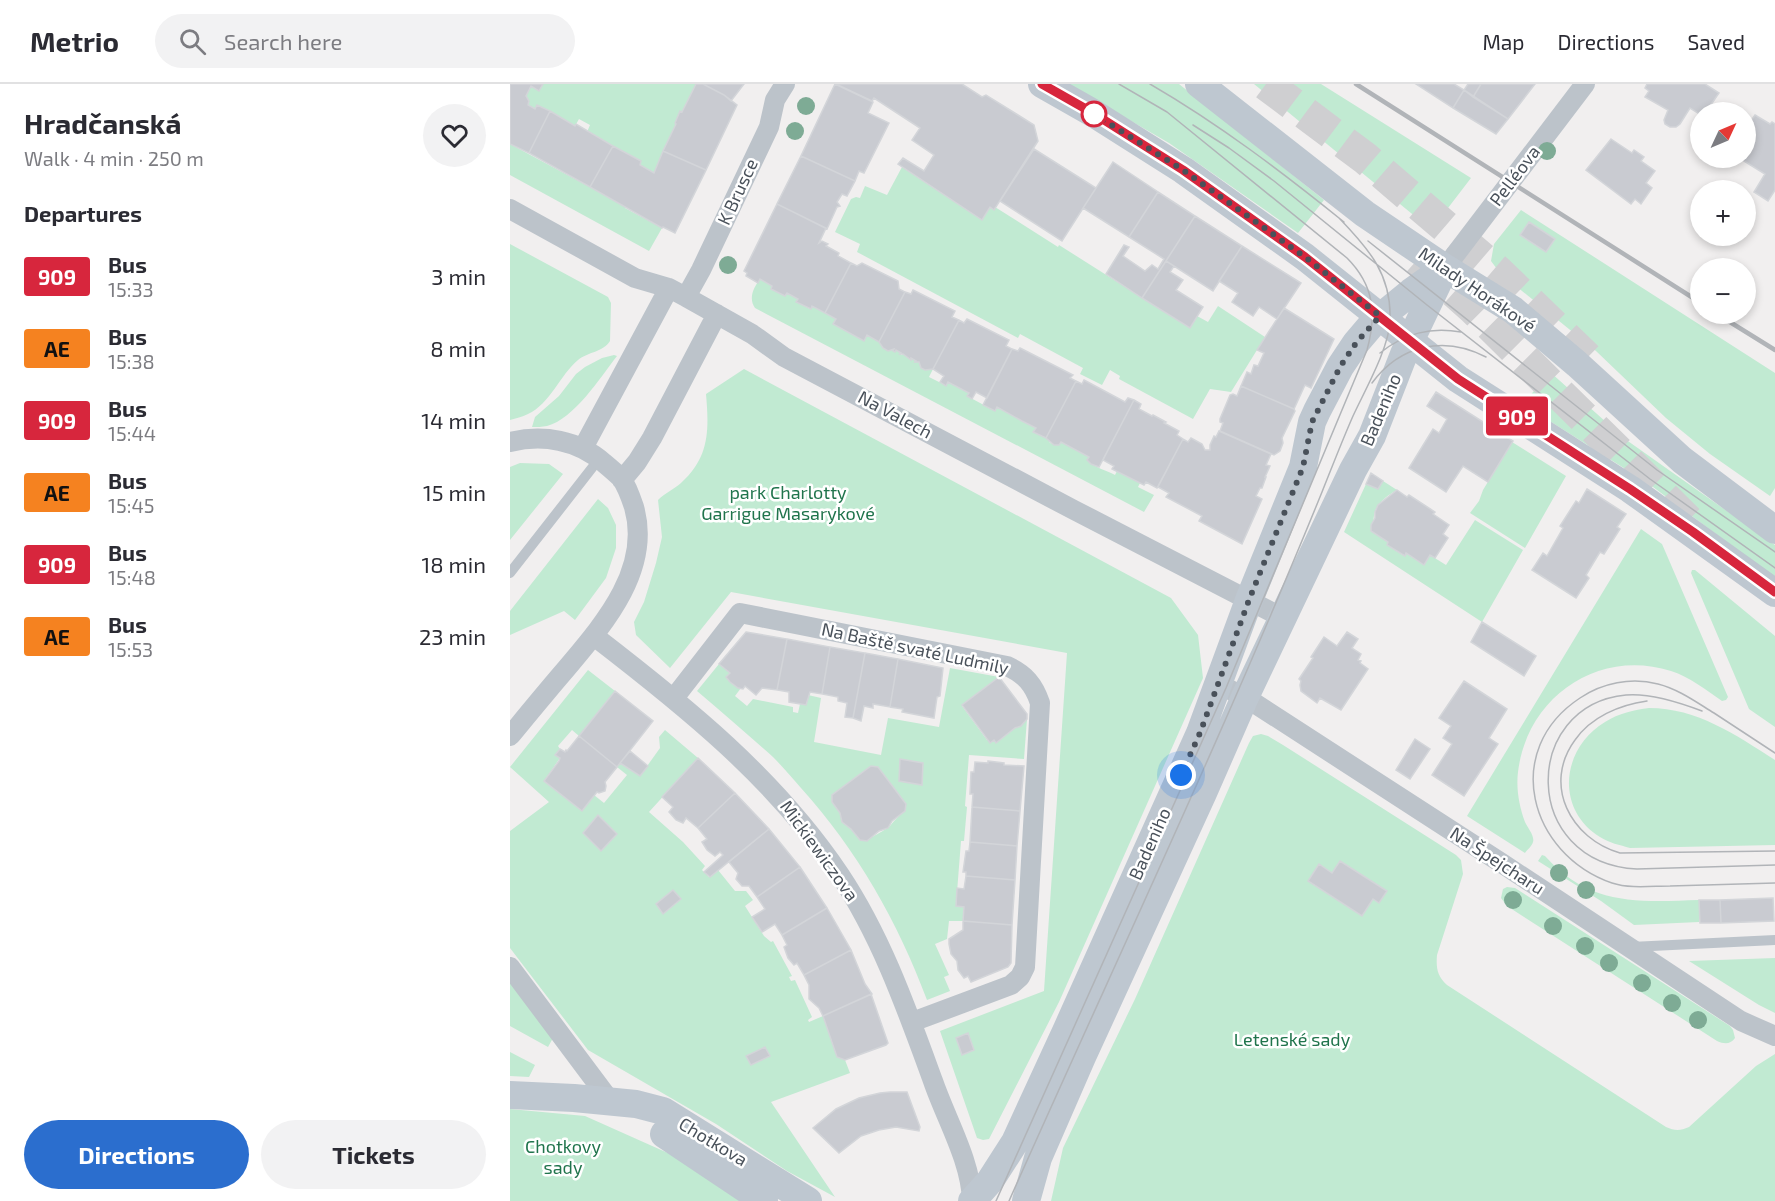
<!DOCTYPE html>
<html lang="en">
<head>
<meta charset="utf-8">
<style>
  body { margin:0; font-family:"Exo 2",sans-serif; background:#f2f2f3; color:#2b2b33; height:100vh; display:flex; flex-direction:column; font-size:22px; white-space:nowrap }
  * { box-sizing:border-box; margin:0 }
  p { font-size:20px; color:#7c7c81 }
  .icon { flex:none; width:33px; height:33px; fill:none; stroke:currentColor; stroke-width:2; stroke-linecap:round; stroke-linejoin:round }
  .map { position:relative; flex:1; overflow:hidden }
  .sheet { display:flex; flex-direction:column; background:#fff; width:510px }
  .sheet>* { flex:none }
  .badge { padding:0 12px; border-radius:4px; font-size:21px; line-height:39px }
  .needle { width:39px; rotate:46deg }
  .buttons { position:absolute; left:1180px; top:18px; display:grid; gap:12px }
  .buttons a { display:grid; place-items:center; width:66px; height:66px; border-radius:50%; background:#fff; box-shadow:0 3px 9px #0003; font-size:30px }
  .you { position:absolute; width:30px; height:30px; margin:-15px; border:4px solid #fff; border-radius:50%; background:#1a73e8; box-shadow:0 0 0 9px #1a73e833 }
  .map>.badge { position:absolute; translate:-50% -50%; box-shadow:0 0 0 3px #fff }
  h2 { padding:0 24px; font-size:22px; line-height:54px }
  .round { display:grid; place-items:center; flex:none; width:63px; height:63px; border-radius:32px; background:#f2f2f3 }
  .headline { display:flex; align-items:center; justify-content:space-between; height:102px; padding:0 24px }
  h1 { font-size:28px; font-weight:700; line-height:45px }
  .primary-button { display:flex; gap:12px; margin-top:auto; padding:12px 24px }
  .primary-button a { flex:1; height:69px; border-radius:36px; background:#2b6ece; color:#fff; font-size:24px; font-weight:700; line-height:69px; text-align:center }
  .primary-button a+a { background:#f2f2f3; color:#2b2b33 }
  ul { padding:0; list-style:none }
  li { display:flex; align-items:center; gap:18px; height:72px; padding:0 24px }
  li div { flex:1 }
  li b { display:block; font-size:22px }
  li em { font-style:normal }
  li .badge { min-width:66px; font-weight:700; text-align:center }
  header { display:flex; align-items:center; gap:36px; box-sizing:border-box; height:84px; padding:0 30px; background:#fff; border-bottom:2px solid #e1e1e2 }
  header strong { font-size:28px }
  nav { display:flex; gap:33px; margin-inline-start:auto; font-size:21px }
  .search { width:420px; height:54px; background:#f2f2f3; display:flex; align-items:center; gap:15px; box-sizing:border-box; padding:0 21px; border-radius:33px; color:#7c7c81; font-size:22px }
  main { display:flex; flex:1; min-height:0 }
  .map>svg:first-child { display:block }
  .green { fill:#c1ead2; fill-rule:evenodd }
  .building { fill:#c9cbd1; stroke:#d3d5d9; stroke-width:1.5 }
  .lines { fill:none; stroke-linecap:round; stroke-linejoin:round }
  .highway-tunnel { stroke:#cfcfd1; stroke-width:33; stroke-dasharray:33 16; stroke-linecap:butt }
  .lane { stroke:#bcc3ca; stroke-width:10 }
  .street { stroke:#bcc3ca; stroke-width:20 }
  .secondary { stroke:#bec7d0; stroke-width:28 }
  .tram { stroke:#b1b4b8; stroke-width:1.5 }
  .rail { stroke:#b1b4b8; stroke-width:4.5 }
  .tree { fill:#7eab95 }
  .line-casing { stroke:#fff; stroke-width:14 }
  .line { stroke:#d7263d; stroke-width:9 }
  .walk { stroke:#49515a; stroke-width:6; stroke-dasharray:0 10.8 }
  .stop-dot { fill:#fff; stroke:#d7263d; stroke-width:3 }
  .labels { text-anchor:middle; stroke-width:5; stroke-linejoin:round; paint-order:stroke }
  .street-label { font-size:18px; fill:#49515a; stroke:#fff }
  .park-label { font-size:18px; fill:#20744c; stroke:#fff }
</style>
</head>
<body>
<header>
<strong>Metrio</strong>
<div class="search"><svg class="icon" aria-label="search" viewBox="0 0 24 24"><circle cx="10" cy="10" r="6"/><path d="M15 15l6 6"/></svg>Search here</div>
<nav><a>Map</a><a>Directions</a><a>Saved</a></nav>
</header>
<main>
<section class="sheet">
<div class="headline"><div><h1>Hradčanská</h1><p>Walk · 4 min · 250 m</p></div><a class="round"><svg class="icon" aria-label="heart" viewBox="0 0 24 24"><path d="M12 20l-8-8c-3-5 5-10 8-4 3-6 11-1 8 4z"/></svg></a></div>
<h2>Departures</h2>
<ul>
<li><span class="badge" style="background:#d7263d;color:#fff">909</span><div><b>Bus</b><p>15:33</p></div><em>3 min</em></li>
<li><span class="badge" style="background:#f58220;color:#111">AE</span><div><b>Bus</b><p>15:38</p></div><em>8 min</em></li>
<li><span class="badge" style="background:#d7263d;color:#fff">909</span><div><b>Bus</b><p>15:44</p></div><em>14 min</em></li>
<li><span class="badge" style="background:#f58220;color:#111">AE</span><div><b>Bus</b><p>15:45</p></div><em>15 min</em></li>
<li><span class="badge" style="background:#d7263d;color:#fff">909</span><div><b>Bus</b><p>15:48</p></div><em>18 min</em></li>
<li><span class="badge" style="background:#f58220;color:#111">AE</span><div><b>Bus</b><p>15:53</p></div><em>23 min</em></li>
</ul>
<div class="primary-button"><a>Directions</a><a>Tickets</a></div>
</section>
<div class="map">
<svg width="1265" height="1117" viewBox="0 0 1265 1117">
  <rect width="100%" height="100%" fill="#f1efef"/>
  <!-- green -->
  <path class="green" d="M33,0H186L172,28L170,27L165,39L166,40L144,89L130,81L131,77L77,48L80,41L69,35L65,42L27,21L25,25L18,21L19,17L16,12L21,2L29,7Z
    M557,0H669L814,116L788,149L659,59Z
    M744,0H811L961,94L938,124L931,120L918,133L907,134Z
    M0,60L115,122V124L152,144L139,167L0,91Z
    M392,83L472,136L480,123L484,126L485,123L548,163L549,161L680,244L687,232L698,238L708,222L755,253L721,308L700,305L683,335L609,295L610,292L600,286L592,301L570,290L573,284L510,250L508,254L347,168L350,160L325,148L341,115L346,113L350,114L355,102L377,111Z
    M1011,126L1265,289V404L1260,412L1200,370L1156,334L1086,267L990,189L981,177L984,160Z
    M0,160L98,213L101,219L100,257C93,268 78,268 68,276C50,291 40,320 18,330C12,333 6,334 0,336Z
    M250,195L262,202L261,205L275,212L277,209L288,215L287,218L300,225L302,222L326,235L324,240L354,256L357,251L370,258L373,264L378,267L384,265L383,267L386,266L391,269V271L393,270L399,273L400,276L401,274L406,277L405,278H409L411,284L415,286L421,285H423L419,293L435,301L438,298L459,309L457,312L485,327L487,323L526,344L524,348L538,355L540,359L549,361L551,358L579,373V378C584,383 598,387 605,391L607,387L630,399L628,403L644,411L634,428L245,224C238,214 244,203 250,195Z
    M104,271L107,272C90,294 64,335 37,342C32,343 27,343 22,343L25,333L49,312L66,290L75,283L92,274Z
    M234,285L661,514L688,551L693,594L549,918L479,1055L473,1056L467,1054L430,947L534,907L557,569L221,508L160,584L126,551L124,538L134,518L146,479L152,453L148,416C155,409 164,405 171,399C200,373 199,345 196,310Z
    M1040,288L1115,355L1265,461V494L1139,400L1013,320Z
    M1002,358L1056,392L1015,464L960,429L969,417L973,406Z
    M10,379L39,380L53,390L0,456V383Z
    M873,397L887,406C881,409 868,418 865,427C863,434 864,440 861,447L878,458L877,461L894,472L896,469L914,480L920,471L936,481L965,436L1013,466L972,538L834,448L856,400L868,405Z
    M88,415L98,424L106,441V464L96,494L65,536L54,527L0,551V527Z
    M1131,445L1152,460L1218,613L1216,616L1212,617C1196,606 1180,593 1161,587C1088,564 1017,613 1008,688C1006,704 1009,722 1015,738C1017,743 1025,752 1023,758C1022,762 1017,766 1015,769L957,732Z
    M1182,486H1185L1265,552V643L1239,625L1181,489Z
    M209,580L220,589L217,593C220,598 224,603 231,604L225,612L237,622L243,615L283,623V628L288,629L290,620L296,621L298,611L311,614L304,658L371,671L378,634L429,643L440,584L489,593L452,622L477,656H484L486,659L505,644L511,642L517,635L514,675L459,671L455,722L457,723L454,757H451L446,821L454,823L453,837H439L437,855L425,860L439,891L434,893L440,907L417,916C388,838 347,766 291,704C282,694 273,683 263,673C238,651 213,629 187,607ZM391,675L413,679L412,701L389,697ZM322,711L396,720L395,727C388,732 385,736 380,742C377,745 362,753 357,756L332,738L330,729L322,718Z
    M78,586L105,607L69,652L62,646L48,662L50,665L46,671L50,674L34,697L72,727L84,711L94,719L117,691L107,683L110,679L130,692L150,664L149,653L155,646L188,674L139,728L173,758L195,782L192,786L199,793L208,786L225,807H236L243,816L235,822L254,852L261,858L263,857L282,892L279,893L281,897L285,896L302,933L298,936L299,938L313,932L327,973L335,976L340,989L261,1018L325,1113L277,1087L206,1040L78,966L0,864V747L39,718L0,683ZM88,732L106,750L91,767L73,749Z
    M1139,624C1187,624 1226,651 1265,676V761L1120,764C1110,761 1099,759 1090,753C1044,724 1052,664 1095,638C1109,629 1124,626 1139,624Z
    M751,650L758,652L773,661L946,771L951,776L953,790L927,871C926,884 927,892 937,901L1156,1043C1165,1047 1170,1047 1179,1043L1246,982L1265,970V1117H541L553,1064L625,915L739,659L743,652Z
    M1032,771L1035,772C1079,822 1128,818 1189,816V838L1124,841L1091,817L1028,777Z
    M997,803L1005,804L1220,942L1223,946L1225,954C1220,961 1214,960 1207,957L997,822L991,814L993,805Z
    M1265,874V929L1249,921L1179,877Z
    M0,896L43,954L38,963L0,942Z
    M0,968L25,981L19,993L0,992Z
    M0,1025L75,1032L187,1082L237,1117H0Z"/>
  <!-- building -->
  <path class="building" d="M0,0H33L29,7L21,2L16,12L19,17L18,21L25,25L27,21L40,27L19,69L0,60Z
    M186,0H193L214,11L227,21L196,86L153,67L166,40L165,39L170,27L172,28Z
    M193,0H234L221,17L214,11Z
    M325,0L363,18L358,29L379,39L354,89L349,87L345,97L291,72Z
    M326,0H452L472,13L476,11L524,41L528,57L484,126L480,123L472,136L388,80L393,74L414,87L424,71L402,56L410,44L364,14L362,17Z
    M906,0H944L954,6L943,24Z
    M958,0H971L963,13L954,6Z
    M971,0H1025L998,35L963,13Z
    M1137,0H1195L1209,9L1196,28H1191V31L1180,24L1170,40L1166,43H1160L1155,40L1154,36L1158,26L1135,13L1139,7L1135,4Z
    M954,6L998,35L986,50L943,24Z
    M40,27L65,42L66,40L103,62L80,103L19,69Z
    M1245,31L1260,40L1262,38L1265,40V106L1258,117L1244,108L1255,90L1229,74H1236V44Z
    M1101,55L1122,69L1124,66L1134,73L1131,77L1145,87L1136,99L1142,104L1131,120L1125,115L1121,120L1076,86Z
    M103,62L131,77L130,81L144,89L153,67L196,86L165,149L153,143L152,144L80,103Z
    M524,65L586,104L552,157L490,117Z
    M291,72L345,97L337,112L332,110L327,118L330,122L327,123L317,145L267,120Z
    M603,78L648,108L619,153L573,124Z
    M648,108L685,132L632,214L596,190L614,161L619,163L613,172L635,187L642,181L648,185L654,175L619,153Z
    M267,120L316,144L309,159L312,157L318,160L316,162L329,169L328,172L341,179L315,229L302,222L301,225L286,218L288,215L277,209L275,212L261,205L262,202L250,195L248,199L236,192L237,189L234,187Z
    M685,132L732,162L703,207L656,177Z
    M1019,138L1045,155L1036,168L1010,151Z
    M732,162L791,199L767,235L749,223L743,232L722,218L728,209L709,197Z
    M656,177L664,182L660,188L673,196L666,206L693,223L680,244L632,214Z
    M341,179L347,182L352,179L388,197L389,205L395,208L369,258L357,251L354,257L323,240L326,235L315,229Z
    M403,206L445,227L442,233L449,236L423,285L415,286L411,284L409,278H405L406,277L401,274V276L393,270H390L391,269L386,266L385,268L383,267L384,265L378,267L373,264L369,258L395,208L401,210Z
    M774,224L824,255L801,304L795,301L784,325L731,302L737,288L741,290L744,281L748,282L754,269L747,266Z
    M457,235L499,256L496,262L502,265L477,314L466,308L462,315L457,312L459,309L438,298L436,302L430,298L434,292L423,285L449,236L454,239Z
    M510,264L563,291L560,294L566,297L536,354L523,348L526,344L512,337L487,323L485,327L473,321L502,265L508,267Z
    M574,296L615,318L618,314L624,316L589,383L581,380L577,376L579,373L551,358L549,361H544L536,354L566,297L572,300Z
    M731,302L784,325L785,327L772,354L773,359L770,367L764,371L710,347L713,339L710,338V335L720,311L723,310L727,312Z
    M926,308L1003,357L978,398L953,382L936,408L899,384L923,345L929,349L937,335L917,322Z
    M624,316L631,320L629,325L642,332L643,331L656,338L654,339L669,347L667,351L673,355L647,404L636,398L634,401L602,385L604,382L593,376Z
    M709,347L761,370L756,381L760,382L755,393H756L752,404H750L746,412L752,415L732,460L689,437L692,432L656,413L659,409L648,403L673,355L678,358L681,354L692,360L695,366H700V361L704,352L706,353Z
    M861,389L873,397L868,405L856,400Z
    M1077,405L1116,430L1107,443L1110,445L1094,470L1090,468L1076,491L1079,494L1066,514L1022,486L1033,469L1037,472L1053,444L1050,442L1066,417L1069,419Z
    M887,406L897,413L899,411L925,428L923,430L939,441L933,450L938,454L925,474L920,471L914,481L896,469L895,472L877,461L878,458L861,447V441L865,434V428L868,421Z
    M972,538L1026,572L1014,592L961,558Z
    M236,548L277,555L267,606L252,604L246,611L235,602L233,605L228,604L220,598L216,593L220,589L209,580Z
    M837,548L848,555L842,564L851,570L848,576L851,577L850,579L858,585L831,626L810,614L807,619L791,607L790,601L791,597L789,595L803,574L801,573L814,553L827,562Z
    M277,555L320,563L312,610L300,608L296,621L279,618V608L267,606Z
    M320,563L355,569L343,634L335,633L337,619L328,617V613L312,610Z
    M355,569L388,575L380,623L363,620V624L354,622L351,637L343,634Z
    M388,575L433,584L430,612L427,613L424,634L392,628L393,625L380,623Z
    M489,593L517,630V635L511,642L505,644L486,659L484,656L480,659L452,621Z
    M954,597L997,625L979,654L988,660L954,712L922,691L942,660L933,654L941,642L929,634Z
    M105,607L143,637L107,683L69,652Z
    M69,652L107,683L95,698L96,702L95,707L89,709L87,708L72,727L34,697L49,677L50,674L45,671L50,665L55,668L56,666L57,667Z
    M905,655L920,665L900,695L886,686Z
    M120,667L138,682L130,692L110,679Z
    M188,674L225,709L188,744L176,734L173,739L166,736L159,728L163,723L152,713Z
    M390,675L413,679L412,701L389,697Z
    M478,677L494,679V681L514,682L510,727L462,723L463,710H460L461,688H464L465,678L478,679Z
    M361,682L368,683L396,720L395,727L382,737L378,744L369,747L357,757L350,756L341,745L332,738L330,729L322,718V711Z
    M225,709L259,745L200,793L194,788L213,771L210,768L205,772L197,766L192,758L197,755L188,744Z
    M462,723L510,727L507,762L460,758Z
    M88,731L107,750L91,767L73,749Z
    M259,745L290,783L247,813L239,802H232L226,795L228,789L219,778Z
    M460,758L507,762L505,796L456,792V788H453L456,767H459Z
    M830,777L877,807L869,819L863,815L852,832L798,797L809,780L822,789Z
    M290,783L317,824L272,851L265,840L252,848L242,833L255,825L247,813Z
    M456,792L505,796L502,841L453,837L454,823L446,822L447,804L454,805Z
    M163,806L171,815L153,830L146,820Z
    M1263,814L1264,837L1211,839L1210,816Z
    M1189,816H1210L1211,839H1190Z
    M317,824L341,866L294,891L287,879L284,881L278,874L274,863L277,861L272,851Z
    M453,837L502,841L501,879L498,883L461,898L458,892L454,894L448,886L447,877L441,870L439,860V855L453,846Z
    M341,866L355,900L362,910L313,932L309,924L299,915V901L294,891Z
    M361,910L378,959L376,961L335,976L327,973L313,932Z
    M458,949L464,966L452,971L446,954Z
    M255,963L260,972L241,981L236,972Z
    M380,1008H397L410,1043L409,1047L386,1043L369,1046L351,1052L329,1069L303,1044L326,1025L349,1014L370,1009Z"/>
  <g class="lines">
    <!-- highway-tunnel -->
    <path class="highway-tunnel" d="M756,0L855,74L988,188L1077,274
      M908,175L964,225L1181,440"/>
    <!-- lane -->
    <path class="lane" d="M0,489L89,375
      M1121,863L1265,856"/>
    <!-- street -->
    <path class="street" d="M0,125L125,194L159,204L176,213L242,250L274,273L564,426L773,534
      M935,184L1075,0
      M176,213L191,186L259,43L265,16L275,0
      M0,358C33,350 68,356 94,379C100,384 106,389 111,394C117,402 121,414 124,423C142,486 93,541 56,585C37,607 19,629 0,652
      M73,364L159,204
      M112,396L127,378L142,354L207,230
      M84,552C175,622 265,694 330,791C372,854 397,926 423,997C436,1035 461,1077 462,1117
      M708,600L735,613L993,780L1231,937L1265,952
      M164,614L230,529L497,582C515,590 524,601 530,619L515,883L510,893L501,901L402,938
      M0,883L101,1018"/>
    <!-- secondary -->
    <path class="secondary" d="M532,0L583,29L673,86L795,173L948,295L1120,405L1265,509
      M689,0L855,130L935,184L1003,226L1067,280L1172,376L1265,446
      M0,1011L64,1014L126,1020L153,1027L298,1117
      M154,1050L254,1117
      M462,1117L480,1097L505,1058L557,945L690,649L739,516L793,383L802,338L807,327L830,283L846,259L863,239L901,208L935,184
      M516,1117L528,1074L572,973L693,709L735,613L843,386L862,352L894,270L934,186"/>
    <!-- tram -->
    <path class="tram" d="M640,0C709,40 772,88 834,138
      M683,41L719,64L764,97L917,221L1140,395L1265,484
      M858,157L1147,386L1265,468
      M870,269C895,249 920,243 951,248
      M862,299C890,261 934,251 976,273
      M1137,617C1109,621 1081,633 1065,656C1032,701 1061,755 1110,769L1265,767
      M1192,627C1171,619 1139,609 1116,611C1011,621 1010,779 1127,785L1265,781
      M1265,669C1245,656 1224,642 1204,629C1186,618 1168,605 1148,600C1121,593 1092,599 1070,614C991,666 1019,770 1102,799C1120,805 1142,802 1160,802C1195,801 1230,800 1265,799
      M486,1117L716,604L857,266C867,230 864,201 837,174L657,28L609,0
      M499,1117C604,881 715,647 812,408C822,383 832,357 843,332C855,306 879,264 880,237C882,191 859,165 829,134"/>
    <!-- rail -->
    <path class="rail" d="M846,0L1191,219
      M1207,230L1265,266"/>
  </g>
  <!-- trees -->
  <g class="tree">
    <circle cx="296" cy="22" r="9"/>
    <circle cx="285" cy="47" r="9"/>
    <circle cx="1037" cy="67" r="9"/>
    <circle cx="218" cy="181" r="9"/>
    <circle cx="1049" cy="789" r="9"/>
    <circle cx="1076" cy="806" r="9"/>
    <circle cx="1003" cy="816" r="9"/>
    <circle cx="1043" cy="842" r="9"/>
    <circle cx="1075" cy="862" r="9"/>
    <circle cx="1099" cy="879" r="9"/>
    <circle cx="1132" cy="899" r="9"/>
    <circle cx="1162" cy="919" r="9"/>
    <circle cx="1188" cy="936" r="9"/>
  </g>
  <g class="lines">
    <!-- line casing -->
    <g class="line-casing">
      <path id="line" d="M532,0L583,29L673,86L795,173L948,295L1120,405L1183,448L1265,508"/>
    </g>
    <!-- line -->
    <use href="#line" class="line"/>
    <!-- walk -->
    <path class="walk" d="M584,30L673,86L795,173L870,232L846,259L830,283L802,338L793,383L739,516L690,649L671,691"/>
  </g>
  <!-- markers -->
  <circle class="stop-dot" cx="584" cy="30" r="12"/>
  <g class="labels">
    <!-- street labels -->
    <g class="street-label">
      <text transform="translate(1005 92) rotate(-53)" y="6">Pelléova</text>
      <text transform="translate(228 108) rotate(-65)" y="6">K Brusce</text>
      <text transform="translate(967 206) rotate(34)" y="6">Milady Horákové</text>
      <text transform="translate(871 326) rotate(-67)" y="6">Badeniho</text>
      <text transform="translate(385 331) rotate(28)" y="6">Na Valech</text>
      <text transform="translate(405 565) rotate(12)" y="6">Na Baště svaté Ludmily</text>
      <text transform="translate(640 760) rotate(-66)" y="6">Badeniho</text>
      <text transform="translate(309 767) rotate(54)" y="6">Mickiewiczova</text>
      <text transform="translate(987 777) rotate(33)" y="6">Na Špejcharu</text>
      <text transform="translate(203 1058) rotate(31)" y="6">Chotkova</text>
    </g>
    <!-- park labels -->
    <g class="park-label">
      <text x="278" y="415">park Charlotty<tspan x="278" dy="21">Garrigue Masarykové</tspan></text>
      <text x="782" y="962">Letenské sady</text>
      <text x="53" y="1069">Chotkovy<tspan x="53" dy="21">sady</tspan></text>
    </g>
  </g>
</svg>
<div class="buttons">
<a><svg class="needle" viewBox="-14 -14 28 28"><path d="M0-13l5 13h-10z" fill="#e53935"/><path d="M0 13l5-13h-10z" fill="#7c7c81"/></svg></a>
<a>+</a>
<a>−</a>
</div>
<div class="you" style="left:671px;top:691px"></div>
<b class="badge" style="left:1007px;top:332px;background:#d7263d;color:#fff">909</b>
</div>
</main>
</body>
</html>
